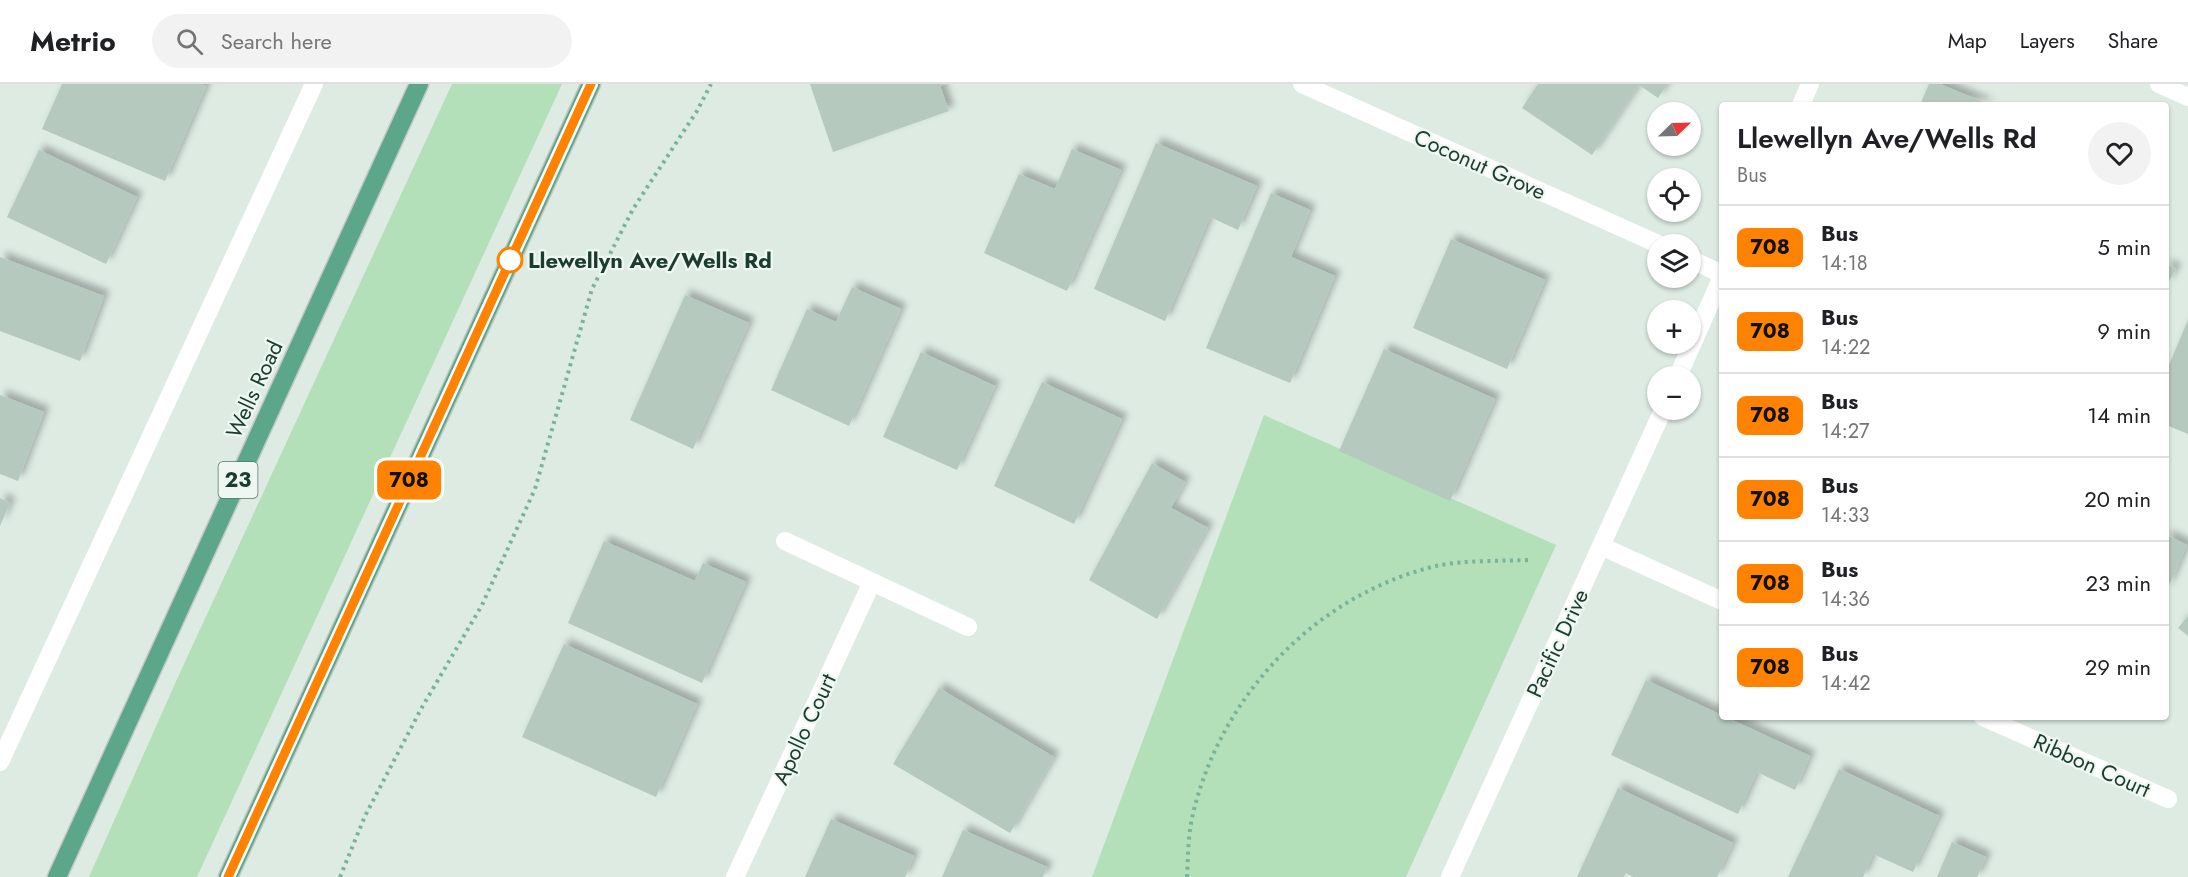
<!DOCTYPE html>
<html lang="en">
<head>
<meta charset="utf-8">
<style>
  body { margin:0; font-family:Jost,sans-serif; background:#f2f2f2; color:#202124; height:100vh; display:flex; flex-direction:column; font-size:22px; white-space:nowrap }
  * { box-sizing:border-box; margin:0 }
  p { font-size:20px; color:#757577 }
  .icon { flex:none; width:33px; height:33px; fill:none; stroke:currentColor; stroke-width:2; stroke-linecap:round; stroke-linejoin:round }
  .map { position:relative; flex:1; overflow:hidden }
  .side { position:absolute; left:1719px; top:18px; width:450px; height:618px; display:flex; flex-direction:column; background:#fff; border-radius:6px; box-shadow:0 2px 4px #0004 }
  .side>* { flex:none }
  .badge { padding:0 12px; border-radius:9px; font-size:21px; line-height:39px }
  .needle { width:39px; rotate:67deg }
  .fabs { position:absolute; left:1647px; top:18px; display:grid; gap:12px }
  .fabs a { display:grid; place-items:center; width:54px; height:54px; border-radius:50%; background:#fff; box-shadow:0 2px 4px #0004; font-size:30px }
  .map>.badge { position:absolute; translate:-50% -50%; box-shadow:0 0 0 3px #fff }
  .round { display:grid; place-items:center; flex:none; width:63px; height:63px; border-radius:32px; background:#f2f2f2 }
  .head { display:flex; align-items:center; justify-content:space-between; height:102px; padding:0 18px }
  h1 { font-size:28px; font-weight:600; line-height:45px }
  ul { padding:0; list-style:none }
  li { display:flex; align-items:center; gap:18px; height:84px; padding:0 18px; border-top:2px solid #e0e0e0 }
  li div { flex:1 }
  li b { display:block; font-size:22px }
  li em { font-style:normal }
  li .badge { min-width:66px; font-weight:700; text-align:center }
  header { display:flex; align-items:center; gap:36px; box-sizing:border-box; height:84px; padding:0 30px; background:#fff; border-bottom:2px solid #e0e0e0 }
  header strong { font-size:28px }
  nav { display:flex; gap:33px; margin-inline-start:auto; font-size:21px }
  .search { width:420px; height:54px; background:#f2f2f2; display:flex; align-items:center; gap:15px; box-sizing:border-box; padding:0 21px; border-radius:33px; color:#757577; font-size:22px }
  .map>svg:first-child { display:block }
  .green { fill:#b3dfb9 }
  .building { fill:#b5c9be; filter:url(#shadow) }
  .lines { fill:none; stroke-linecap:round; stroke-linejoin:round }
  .major-casing { stroke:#c0c8c5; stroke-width:21 }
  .path { stroke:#79b39a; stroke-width:4; stroke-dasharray:3 4.5; stroke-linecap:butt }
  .minor { stroke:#fff; stroke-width:18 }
  .major { stroke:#5ca68a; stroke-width:18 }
  .line-casing { stroke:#fff; stroke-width:14 }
  .line { stroke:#ff8200; stroke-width:9 }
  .stop-dot { fill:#fff; stroke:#ff8200; stroke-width:3 }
  .labels { text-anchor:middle; stroke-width:4.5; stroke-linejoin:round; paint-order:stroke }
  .shield { fill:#eef8f1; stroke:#5c746a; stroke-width:1.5 }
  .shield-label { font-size:21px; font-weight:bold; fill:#1d3c30 }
  .street-label { font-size:22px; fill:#1d3c30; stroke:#eef8f1 }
  .stop-label { font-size:22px; font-weight:bold; fill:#1d3c30; stroke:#eef8f1; text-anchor:start }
</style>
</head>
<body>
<header>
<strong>Metrio</strong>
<div class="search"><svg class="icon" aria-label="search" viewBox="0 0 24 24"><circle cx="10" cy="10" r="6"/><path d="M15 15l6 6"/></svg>Search here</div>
<nav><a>Map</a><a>Layers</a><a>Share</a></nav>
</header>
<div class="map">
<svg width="2188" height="793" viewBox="0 0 2188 793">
  <defs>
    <filter id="shadow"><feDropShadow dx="5.5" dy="-5.5" stdDeviation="3" flood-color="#0004"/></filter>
  </defs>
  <rect width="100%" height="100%" fill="#ddebe3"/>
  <!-- green -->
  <path class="green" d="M452,0H562L197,793H89L178,593Z
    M1264,331L1556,461L1406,793H1092Z"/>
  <!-- building -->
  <path class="building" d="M62,0H201L206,2L165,97L42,45Z
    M810,0H946L940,2L949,27L833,68Z
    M1538,0H1667L1658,14L1639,1L1592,71L1522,24Z
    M1929,0H1940L1990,21H1920Z
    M1156,59L1257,102L1238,146L1210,133L1165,237L1094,205Z
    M1072,65L1121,86L1067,207L984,169L1019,90L1055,105Z
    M39,66L137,113L106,180L7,133Z
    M1271,109L1310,126L1291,173L1335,192L1290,299L1206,264Z
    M1451,155L1545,196L1507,285L1413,244Z
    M0,173L104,212L80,277L0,247Z
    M2166,180L2176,185L2166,202Z
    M852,203L901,225L849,342L771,306L807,225L836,238Z
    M685,211L749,239L693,365L630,336Z
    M2188,236V350L2166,341V288Z
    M1384,265L1495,315L1450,417L1339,367Z
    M921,268L995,302L957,386L883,353Z
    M1042,298L1122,335L1074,440L994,402Z
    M0,311L44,328L18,397L0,390Z
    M1152,379L1185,398L1171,424L1208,444L1157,535L1089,496Z
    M0,414L10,419L0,442Z
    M2166,451L2187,461L2166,508Z
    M604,457L695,497L703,479L746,498L702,599L568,539Z
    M2188,532V552L2178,544Z
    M564,560L697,620L656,713L522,653Z
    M1646,596L1810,672L1795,706L1757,688L1738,730L1611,671Z
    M939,604L1054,673L1010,749L893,680Z
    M1839,685L1939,732L1913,788L1873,770L1863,793H1788Z
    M1618,704L1733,759L1717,793H1633L1626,789L1624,793H1577Z
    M831,735L914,772L905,793H805Z
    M963,746L1047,783L1043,793H942Z
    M1952,758L1986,773L1977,793H1937Z"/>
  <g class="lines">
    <!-- major casing -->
    <g class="major-casing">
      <path id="major" d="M57,793L419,0
        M228,793L591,0"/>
    </g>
    <!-- path -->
    <path class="path" d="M340,793L365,732L421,625L482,521L535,405L592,205L633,125L697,27L711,0
      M1187,793C1188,774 1188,753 1192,734C1219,613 1315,511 1436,482C1462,476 1504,477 1531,476"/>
    <!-- minor -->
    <path class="minor" d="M1302,0L1658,160
      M2159,0L2188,13
      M1801,21L1810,0
      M1690,175L1722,190
      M1678,292L1722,193
      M785,457L968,543
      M1601,462L1722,517
      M1983,633L2168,715
      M0,678L314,0
      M735,793L872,498
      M1450,793L1663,326"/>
    <!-- major -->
    <use href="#major" class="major"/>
  </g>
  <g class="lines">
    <!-- line casing -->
    <g class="line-casing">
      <path id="line" d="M228,793L591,0"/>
    </g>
    <!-- line -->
    <use href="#line" class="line"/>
  </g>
  <!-- markers -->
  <circle class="stop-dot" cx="510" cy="176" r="12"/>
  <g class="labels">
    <!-- shield labels -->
    <rect class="shield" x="218.5" y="378" width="39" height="36" rx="4.5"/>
    <g class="shield-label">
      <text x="238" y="403">23</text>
    </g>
    <!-- street labels -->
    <g class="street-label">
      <text transform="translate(1480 80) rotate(24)" y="8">Coconut Grove</text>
      <text transform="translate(254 305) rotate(-65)" y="8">Wells Road</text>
      <text transform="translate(1557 559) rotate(-65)" y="8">Pacific Drive</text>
      <text transform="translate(804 645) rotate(-65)" y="8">Apollo Court</text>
      <text transform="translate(2092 681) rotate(24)" y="8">Ribbon Court</text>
    </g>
    <!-- stop labels -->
    <g class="stop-label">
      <text x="528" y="184">Llewellyn Ave/Wells Rd</text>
    </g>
  </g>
</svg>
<div class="fabs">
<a><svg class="needle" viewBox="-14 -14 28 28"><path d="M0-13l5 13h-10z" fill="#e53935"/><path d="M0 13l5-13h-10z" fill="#757577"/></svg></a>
<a><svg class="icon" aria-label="locate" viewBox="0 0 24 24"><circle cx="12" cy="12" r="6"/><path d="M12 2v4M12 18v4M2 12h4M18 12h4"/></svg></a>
<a><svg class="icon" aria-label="layers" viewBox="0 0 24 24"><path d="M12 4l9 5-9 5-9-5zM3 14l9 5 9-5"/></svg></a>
<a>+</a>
<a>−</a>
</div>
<b class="badge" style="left:409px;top:396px;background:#ff8200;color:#111">708</b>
<section class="side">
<div class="head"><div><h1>Llewellyn Ave/Wells Rd</h1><p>Bus</p></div><a class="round"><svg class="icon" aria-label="heart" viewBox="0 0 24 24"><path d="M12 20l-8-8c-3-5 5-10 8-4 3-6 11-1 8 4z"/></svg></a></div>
<ul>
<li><span class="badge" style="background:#ff8200;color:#111">708</span><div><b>Bus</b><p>14:18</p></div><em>5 min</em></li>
<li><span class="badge" style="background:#ff8200;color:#111">708</span><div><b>Bus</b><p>14:22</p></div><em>9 min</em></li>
<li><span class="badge" style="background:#ff8200;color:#111">708</span><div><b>Bus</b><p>14:27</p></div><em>14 min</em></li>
<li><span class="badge" style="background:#ff8200;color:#111">708</span><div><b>Bus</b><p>14:33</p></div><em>20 min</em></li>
<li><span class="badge" style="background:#ff8200;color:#111">708</span><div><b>Bus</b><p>14:36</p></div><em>23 min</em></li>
<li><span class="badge" style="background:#ff8200;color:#111">708</span><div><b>Bus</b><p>14:42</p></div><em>29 min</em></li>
</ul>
</section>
</div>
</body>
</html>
